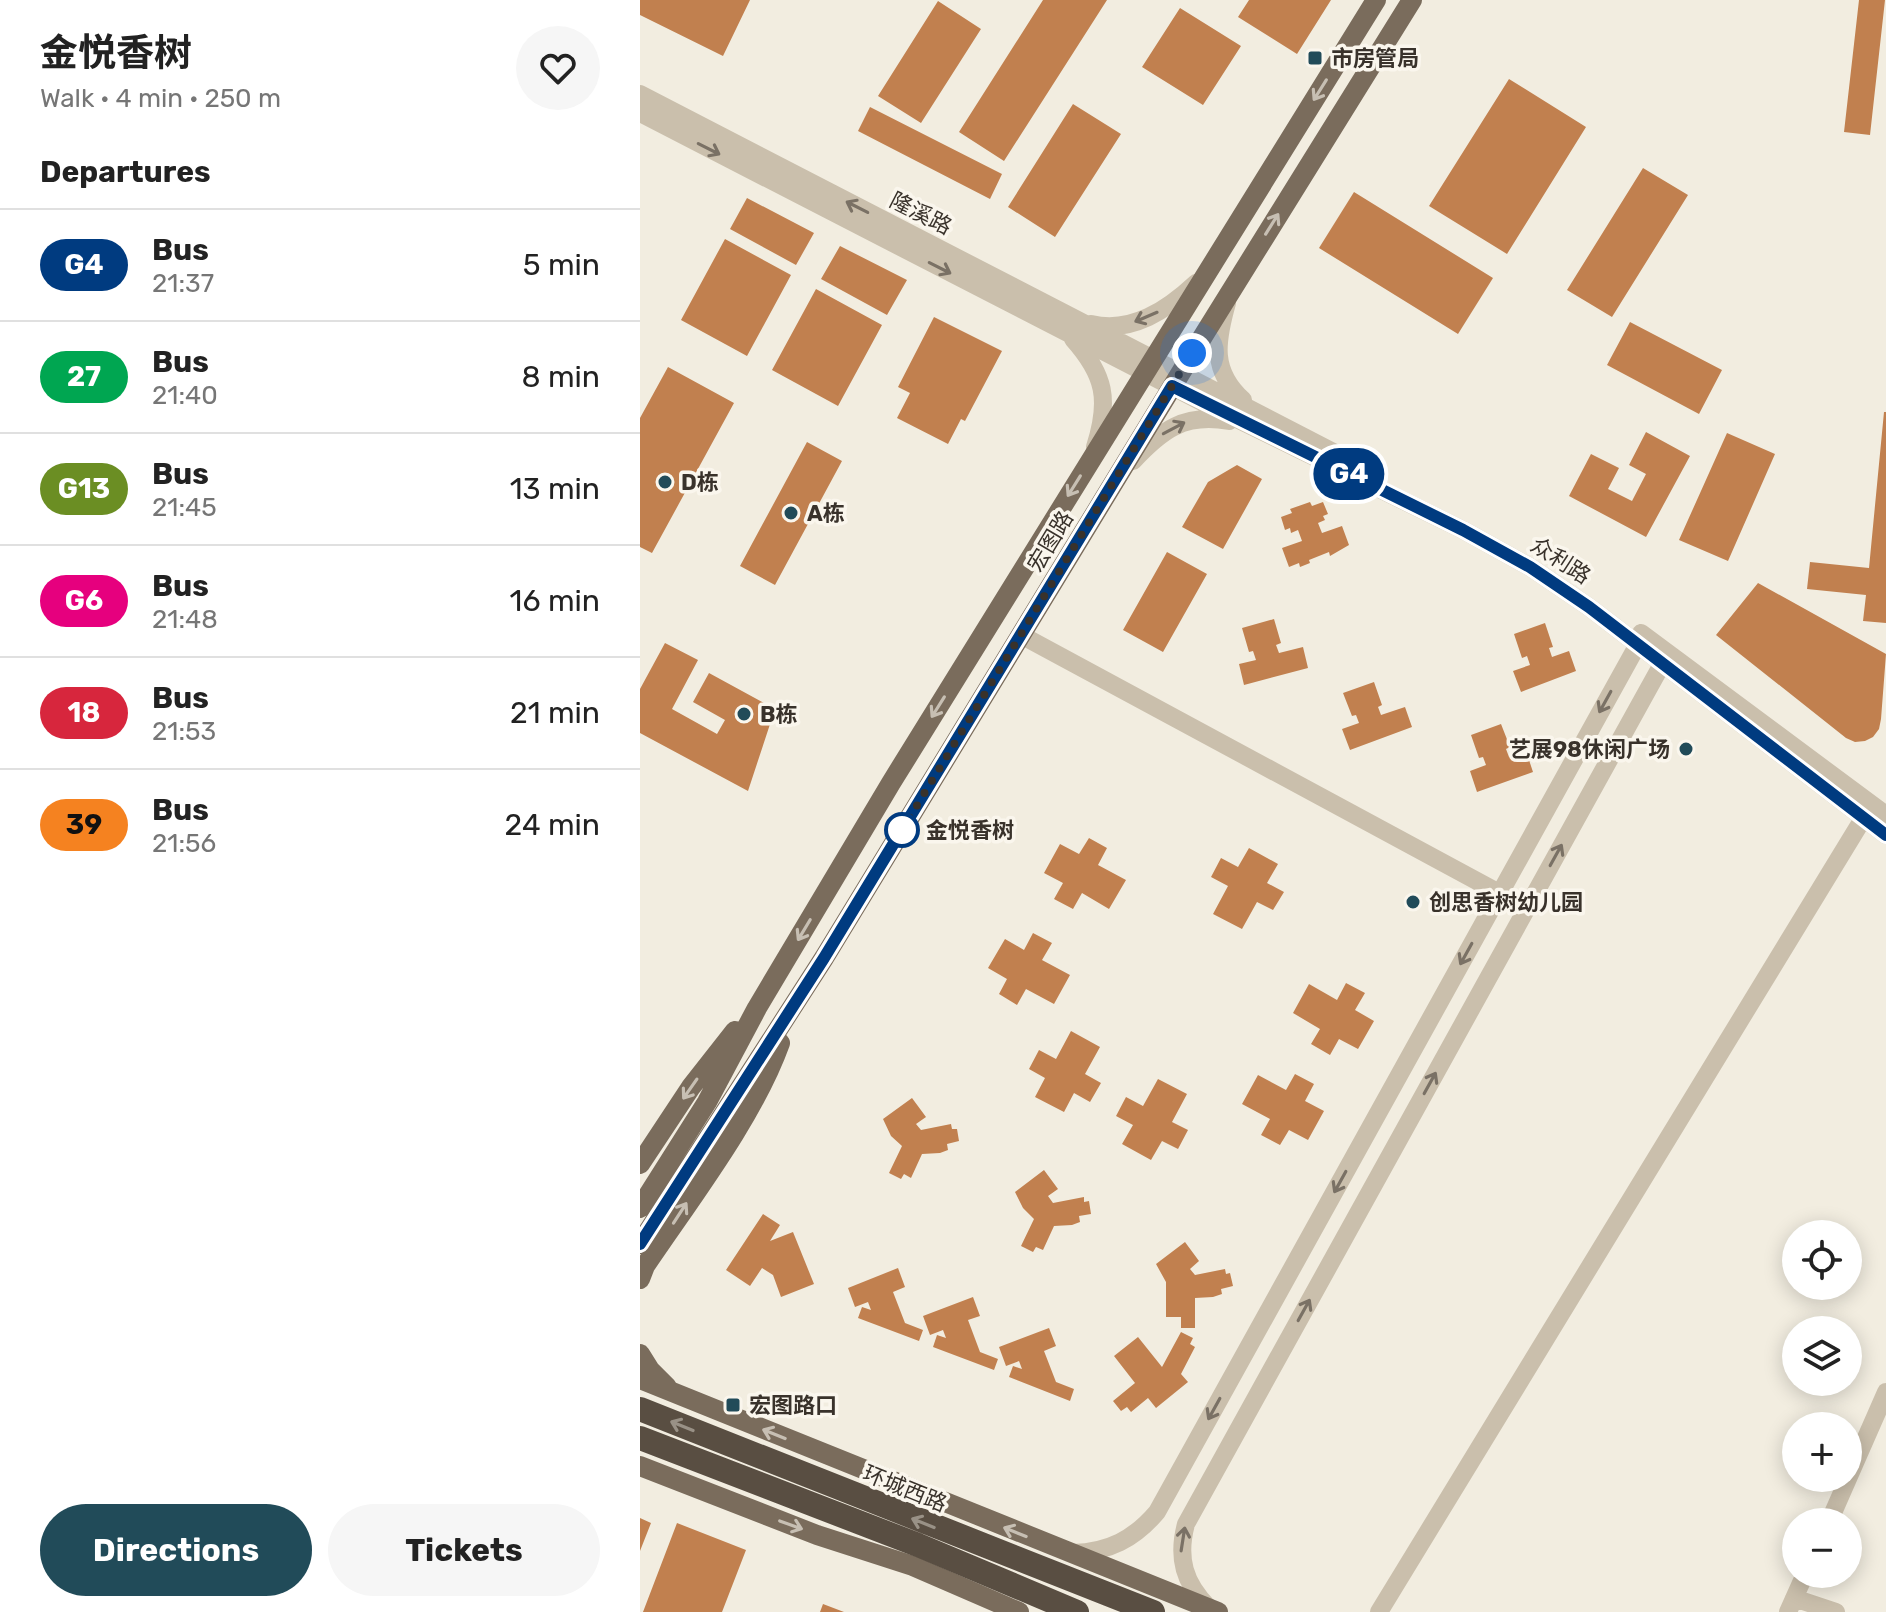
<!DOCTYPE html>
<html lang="en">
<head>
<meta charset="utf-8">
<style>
  body { margin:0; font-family:Rubik,"Noto Sans SC",sans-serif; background:#f6f6f6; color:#222; height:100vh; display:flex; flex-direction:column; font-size:30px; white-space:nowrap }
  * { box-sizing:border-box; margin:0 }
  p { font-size:26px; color:#767676 }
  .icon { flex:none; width:44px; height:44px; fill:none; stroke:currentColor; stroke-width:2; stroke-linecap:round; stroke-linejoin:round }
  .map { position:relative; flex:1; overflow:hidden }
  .panel { display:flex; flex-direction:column; background:#fff; width:640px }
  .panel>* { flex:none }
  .badge { padding:0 16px; border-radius:26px; font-size:28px; line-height:52px }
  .fabs { position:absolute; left:1142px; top:1220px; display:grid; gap:16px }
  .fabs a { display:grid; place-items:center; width:80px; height:80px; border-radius:50%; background:#fff; box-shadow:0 4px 20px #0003; font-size:40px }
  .you { position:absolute; width:40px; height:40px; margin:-20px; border:6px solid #fff; border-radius:50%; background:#1a73e8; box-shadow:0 0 0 12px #1a73e833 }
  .map>.badge { position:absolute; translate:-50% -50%; box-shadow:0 0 0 4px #fff }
  h2 { padding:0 40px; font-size:30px; line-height:72px }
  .round { display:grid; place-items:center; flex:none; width:84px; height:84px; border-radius:42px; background:#f6f6f6 }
  .summary { display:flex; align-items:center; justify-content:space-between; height:136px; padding:0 40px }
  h1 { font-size:38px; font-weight:700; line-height:60px }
  .action { display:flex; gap:16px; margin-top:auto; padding:16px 40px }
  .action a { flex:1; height:92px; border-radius:48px; background:#214b59; color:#fff; font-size:32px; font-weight:700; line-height:92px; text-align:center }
  .action a+a { background:#f6f6f6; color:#222 }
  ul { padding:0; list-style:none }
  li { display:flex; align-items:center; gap:24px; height:112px; padding:0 40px; border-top:2px solid #e0e0e0 }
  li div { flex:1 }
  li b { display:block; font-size:30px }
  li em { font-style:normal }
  li .badge { min-width:88px; font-weight:700; text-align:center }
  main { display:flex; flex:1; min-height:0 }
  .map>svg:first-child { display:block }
  .building { fill:#c1804f }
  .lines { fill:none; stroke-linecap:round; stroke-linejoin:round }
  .minor { stroke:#cabfac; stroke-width:18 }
  .major { stroke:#7a6c5c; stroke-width:20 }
  .highway { stroke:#594e42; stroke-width:24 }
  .oneway { stroke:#c7bfb3 }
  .oneway2 { stroke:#7a7165 }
  .oneway3 { stroke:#999186 }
  .line-casing { stroke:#fff; stroke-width:18 }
  .line { stroke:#003b80; stroke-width:12 }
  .walk { stroke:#39322b; stroke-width:8; stroke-dasharray:0 14.4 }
  .poi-dot { fill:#214b59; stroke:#faf6ed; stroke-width:3 }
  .stop-dot { fill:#fff; stroke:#003b80; stroke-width:4 }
  .labels { text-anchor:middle; stroke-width:7; stroke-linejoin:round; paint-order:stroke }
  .poi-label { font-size:22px; font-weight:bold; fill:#39322b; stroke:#faf6ed; text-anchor:start }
  .street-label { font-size:22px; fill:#39322b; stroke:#faf6ed }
  .stop-label { font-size:22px; font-weight:bold; fill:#39322b; stroke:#faf6ed; text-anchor:start }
</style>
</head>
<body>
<main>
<section class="panel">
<div class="summary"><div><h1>金悦香树</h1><p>Walk · 4 min · 250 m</p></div><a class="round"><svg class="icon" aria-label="heart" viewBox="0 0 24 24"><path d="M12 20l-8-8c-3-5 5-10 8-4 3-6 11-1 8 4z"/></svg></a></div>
<h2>Departures</h2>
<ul>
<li><span class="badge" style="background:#003b80;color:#fff">G4</span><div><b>Bus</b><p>21:37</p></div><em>5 min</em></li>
<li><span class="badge" style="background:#00a651;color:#fff">27</span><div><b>Bus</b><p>21:40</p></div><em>8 min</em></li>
<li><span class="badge" style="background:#6b8e23;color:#fff">G13</span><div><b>Bus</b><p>21:45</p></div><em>13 min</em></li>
<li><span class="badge" style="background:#e6007e;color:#fff">G6</span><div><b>Bus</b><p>21:48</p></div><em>16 min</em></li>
<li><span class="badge" style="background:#d7263d;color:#fff">18</span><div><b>Bus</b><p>21:53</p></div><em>21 min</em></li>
<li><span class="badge" style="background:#f58220;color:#111">39</span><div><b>Bus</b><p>21:56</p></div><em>24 min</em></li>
</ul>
<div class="action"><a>Directions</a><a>Tickets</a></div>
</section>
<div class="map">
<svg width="1246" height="1612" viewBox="0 0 1246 1612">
  <rect width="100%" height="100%" fill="#f2ede0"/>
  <!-- building -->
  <path class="building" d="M0,0H110L83,56L0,15Z
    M403,0H467L364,161L319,132Z
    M609,0H691L657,54L598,17Z
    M1219,0H1245L1230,135L1204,132Z
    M298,1L341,29L281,123L238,96Z
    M540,8L601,46L563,105L502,67Z
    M869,79L946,127L867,254L789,206Z
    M433,104L481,134L415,237L368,207Z
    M230,107L362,174L350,199L218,131Z
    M1003,168L1048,195L972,317L927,290Z
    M714,192L853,278L818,334L679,248Z
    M107,198L174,233L156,265L90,229Z
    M85,239L151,275L107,356L41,320Z
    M200,246L267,280L247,315L181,279Z
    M176,289L242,325L198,406L132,370Z
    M294,317L362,351L325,421L321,419L308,444L257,418L270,393L258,387Z
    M990,322L1082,370L1059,414L967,365Z
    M28,367L94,403L12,553L0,547V418Z
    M1244,412H1246V623L1223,621L1226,595L1167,589L1170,562L1229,568Z
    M1006,432L1050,456L1006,537L929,496L951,454L979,468L968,489L992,501L1006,474L989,465Z
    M1087,433L1135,454L1088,561L1039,540Z
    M167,442L202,461L135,585L100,566Z
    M597,465L622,479L583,549L542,527L568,482Z
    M670,502L672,506L683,502L688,514L683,516L685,520L678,523L682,533L702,526L709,545L690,556L689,552L669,560L670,563L660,567L659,563L649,567L642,548L662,541L658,530L651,533L650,528L645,530L641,517L652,513L650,509Z
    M527,552L567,574L523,652L483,630Z
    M1118,583L1246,654L1241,719L1239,729L1233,737L1225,741L1215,742L1206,738L1076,635Z
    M634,619L641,643L636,645L639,653L663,647L668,668L604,685L599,664L616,660L613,651L609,652L602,628Z
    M905,623L913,647L909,648L912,657L929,651L936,671L881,692L873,671L890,665L887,656L882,658L874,634Z
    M25,643L58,660L32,709L77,734L85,720L53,702L69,673L135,709L108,791L0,733V689Z
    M734,682L742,705L738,707L741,715L765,707L772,727L710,750L702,729L719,723L716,715L712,716L703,693Z
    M861,724L870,747L866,749L869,757L886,751L893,772L837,792L830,771L846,765L843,757L839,758L831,735Z
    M449,838L467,848L458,865L486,880L469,909L442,893L433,909L414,899L423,883L404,873L420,844L439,854Z
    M609,848L638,864L627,883L644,892L633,910L617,902L602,929L573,914L588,886L571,877L581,858L598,867Z
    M393,933L412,943L402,960L430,975L414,1004L386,989L377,1005L359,994L367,979L348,968L365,939L384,950Z
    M706,983L725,993L715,1010L734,1021L718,1049L699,1039L690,1055L671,1044L680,1029L653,1013L669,984L697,1000Z
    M431,1031L460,1047L445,1074L461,1083L450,1102L434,1093L424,1112L395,1097L405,1078L389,1069L399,1050L416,1059Z
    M655,1074L674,1084L665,1101L684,1111L668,1140L649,1130L640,1145L621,1135L630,1119L602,1104L618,1075L646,1090Z
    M518,1079L547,1094L532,1122L548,1130L538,1149L522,1141L511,1160L482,1144L493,1125L476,1116L486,1097L503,1106Z
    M272,1098L286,1117L276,1124L281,1130L311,1124L312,1129H317L319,1141L307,1144L308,1150L300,1153L282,1154L271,1178L264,1174L261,1179L249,1173L262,1146L251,1136L243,1119Z
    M404,1170L418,1189L408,1196L413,1203L444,1197V1202L449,1201L451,1214L439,1216L440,1222L432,1225L414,1226L403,1250L396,1247L393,1252L381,1246L394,1219L383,1208L375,1192Z
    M123,1214L140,1225L130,1241L153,1232L174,1284L141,1297L133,1275L122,1268L110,1286L86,1270Z
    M545,1242L559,1261L550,1269L555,1275L585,1269L586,1274L590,1273L593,1286L581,1289L582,1294L573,1297L555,1298V1328H541V1317H526V1282L516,1264Z
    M258,1268L265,1287L253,1292L265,1323L283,1330L279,1341L218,1318L222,1307L231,1310L228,1302L215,1307L208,1288Z
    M333,1297L340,1316L328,1320L340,1352L358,1359L354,1370L293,1347L297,1335L306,1338L303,1330L290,1335L283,1316Z
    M409,1328L416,1346L404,1351L416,1382L434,1389L430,1401L369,1377L373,1366L382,1369L379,1361L366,1366L359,1347Z
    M541,1332L553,1338L550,1344L555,1347L541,1374L548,1382L516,1408L508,1398L491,1412L487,1407L481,1411L473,1401L495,1383L474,1356L498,1337L522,1367Z
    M0,1518L11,1523L0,1551Z
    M37,1523L106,1550L82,1612H3Z
    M183,1604L204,1612H180Z"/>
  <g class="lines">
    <!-- minor -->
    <path class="minor" d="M0,94L697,454
      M0,113L558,400L823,530L890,567L949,607L1246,835
      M587,303C576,342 571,371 603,400
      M451,324C492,334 528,309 556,283
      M433,339C465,375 470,400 455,447
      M493,461C522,430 544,413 589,421
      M1001,633L1246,815
      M381,635L887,908
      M1189,1522L1246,1392
      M433,1553C469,1552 494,1539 517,1512L1002,637
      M1154,1598L1196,1612
      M569,1608C544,1583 537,1558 546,1524L1026,657
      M739,1612L1229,809
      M1148,1612L1165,1574"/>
    <!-- major -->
    <path class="major" d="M0,1164L51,1087L95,1031
      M0,1208L67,1102L117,1008L251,783L736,0
      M0,1244L184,958L565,333L772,0
      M0,1279L5,1266C50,1199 113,1118 140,1043
      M0,1354L10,1370L27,1387
      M0,1379L578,1612
      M0,1466L177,1535L273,1566L379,1612"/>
    <!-- highway -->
    <path class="highway" d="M0,1409L513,1612
      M0,1438L278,1545L437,1612"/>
  </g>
  <!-- one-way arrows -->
  <defs><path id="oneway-shaft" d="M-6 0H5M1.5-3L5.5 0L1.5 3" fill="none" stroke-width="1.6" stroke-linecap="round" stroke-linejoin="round" transform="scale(2)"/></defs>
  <g class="oneway">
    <use href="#oneway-shaft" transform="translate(680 90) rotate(122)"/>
    <use href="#oneway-shaft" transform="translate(632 224) rotate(-58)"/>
    <use href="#oneway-shaft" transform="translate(434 486) rotate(122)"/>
    <use href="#oneway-shaft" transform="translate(298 707) rotate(122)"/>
    <use href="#oneway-shaft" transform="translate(164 930) rotate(121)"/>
    <use href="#oneway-shaft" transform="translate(50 1089) rotate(125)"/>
    <use href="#oneway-shaft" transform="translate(40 1213) rotate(-57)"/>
    <use href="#oneway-shaft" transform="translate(134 1434) rotate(-158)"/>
    <use href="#oneway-shaft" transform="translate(151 1525) rotate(20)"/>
    <use href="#oneway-shaft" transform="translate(375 1532) rotate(-158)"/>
  </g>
  <g class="oneway2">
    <use href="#oneway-shaft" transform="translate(69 149) rotate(27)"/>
    <use href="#oneway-shaft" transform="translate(217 207) rotate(-153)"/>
    <use href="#oneway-shaft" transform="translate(300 268) rotate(27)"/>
    <use href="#oneway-shaft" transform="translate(506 317) rotate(157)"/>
    <use href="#oneway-shaft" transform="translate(534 428) rotate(-28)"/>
    <use href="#oneway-shaft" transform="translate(965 702) rotate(119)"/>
    <use href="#oneway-shaft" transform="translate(916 855) rotate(-61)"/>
    <use href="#oneway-shaft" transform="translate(826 954) rotate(119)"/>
    <use href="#oneway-shaft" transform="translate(790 1083) rotate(-61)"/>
    <use href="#oneway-shaft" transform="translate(700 1182) rotate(119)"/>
    <use href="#oneway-shaft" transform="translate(664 1310) rotate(-61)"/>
    <use href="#oneway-shaft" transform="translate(574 1409) rotate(119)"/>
    <use href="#oneway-shaft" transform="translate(543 1539) rotate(-81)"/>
  </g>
  <g class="oneway3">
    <use href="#oneway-shaft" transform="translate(42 1426) rotate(-158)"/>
    <use href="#oneway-shaft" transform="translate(283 1523) rotate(-158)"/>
  </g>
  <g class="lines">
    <!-- line casing -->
    <g class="line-casing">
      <path id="line" d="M0,1244L184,958L532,386L823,530L890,567L949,607L1246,835"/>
    </g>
    <!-- line -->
    <use href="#line" class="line"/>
    <!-- walk -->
    <path class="walk" d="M262,830L552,353"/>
  </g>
  <!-- markers -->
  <g class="poi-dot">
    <rect x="667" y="50" width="16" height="16" rx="4"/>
    <circle cx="25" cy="482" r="8"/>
    <circle cx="151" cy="513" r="8"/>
    <circle cx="104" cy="714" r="8"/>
    <circle cx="1046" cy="749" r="8"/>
    <circle cx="773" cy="902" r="8"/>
    <rect x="85" y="1397" width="16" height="16" rx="4"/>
  </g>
  <circle class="stop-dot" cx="262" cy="830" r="16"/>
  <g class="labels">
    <!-- poi labels -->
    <g class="poi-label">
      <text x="691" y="66">市房管局</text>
      <text x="41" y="490">D栋</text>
      <text x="167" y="521">A栋</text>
      <text x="120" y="722">B栋</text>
      <text x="1030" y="757" text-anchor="end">艺展98休闲广场</text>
      <text x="789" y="910">创思香树幼儿园</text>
      <text x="109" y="1413">宏图路口</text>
    </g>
    <!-- street labels -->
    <g class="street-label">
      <text transform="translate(281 213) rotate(27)" y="8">隆溪路</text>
      <text transform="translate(410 541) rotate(-59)" y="8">宏图路</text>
      <text transform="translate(921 560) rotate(33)" y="8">众利路</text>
      <text transform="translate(265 1488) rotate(22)" y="8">环城西路</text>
    </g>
    <!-- stop labels -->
    <g class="stop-label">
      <text x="286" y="838">金悦香树</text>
    </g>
  </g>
</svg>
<div class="fabs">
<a><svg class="icon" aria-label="locate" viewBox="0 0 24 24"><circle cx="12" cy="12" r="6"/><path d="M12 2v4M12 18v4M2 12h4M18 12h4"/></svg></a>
<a><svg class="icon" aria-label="layers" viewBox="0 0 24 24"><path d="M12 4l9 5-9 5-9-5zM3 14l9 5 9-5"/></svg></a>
<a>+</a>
<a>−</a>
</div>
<div class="you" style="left:552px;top:353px"></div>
<b class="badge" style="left:709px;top:474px;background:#003b80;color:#fff">G4</b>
</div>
</main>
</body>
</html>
